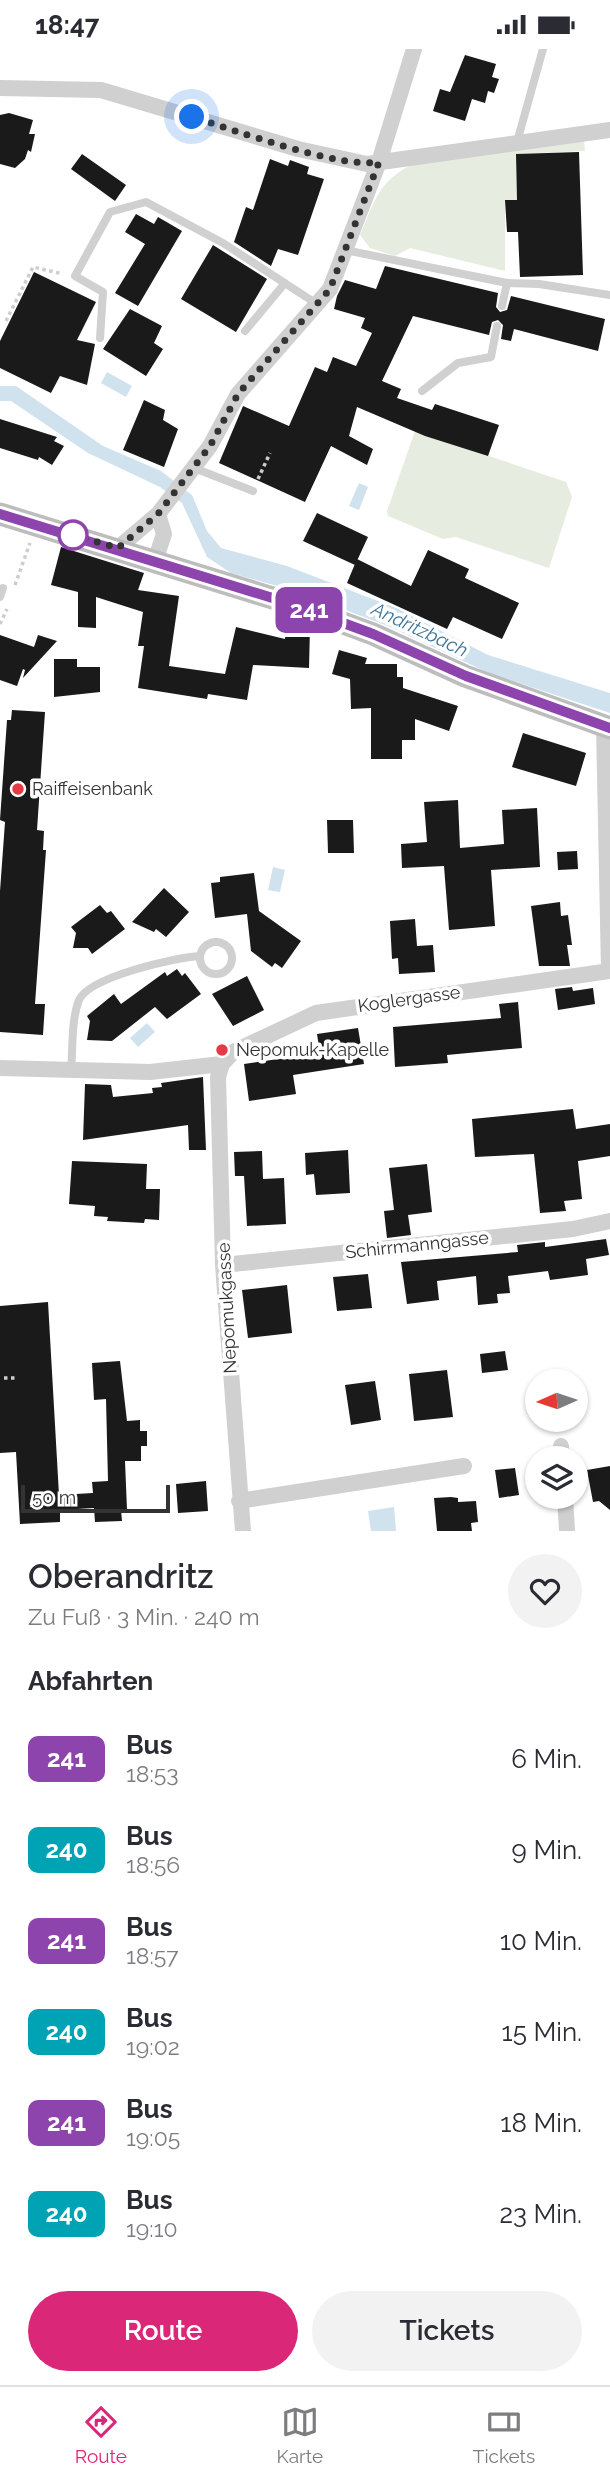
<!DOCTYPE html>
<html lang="de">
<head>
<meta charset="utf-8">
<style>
  body { margin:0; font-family:Raleway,sans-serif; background:#f2f2f3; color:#2b2b33; height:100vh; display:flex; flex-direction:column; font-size:26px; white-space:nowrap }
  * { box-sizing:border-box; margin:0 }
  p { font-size:23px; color:#7c7c81 }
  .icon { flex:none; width:38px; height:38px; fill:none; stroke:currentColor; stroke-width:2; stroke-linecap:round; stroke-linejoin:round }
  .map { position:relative; height:1482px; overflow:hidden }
  .sheet { display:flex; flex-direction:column; background:#fff; flex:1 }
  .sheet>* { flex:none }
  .badge { padding:0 14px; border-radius:10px; font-size:24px; line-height:46px }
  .needle { width:46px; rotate:267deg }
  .fabs { position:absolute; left:525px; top:1320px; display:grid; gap:14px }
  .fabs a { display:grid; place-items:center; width:63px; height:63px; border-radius:50%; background:#fff; box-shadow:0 2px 5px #0004; font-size:35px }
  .scale { position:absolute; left:21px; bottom:18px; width:149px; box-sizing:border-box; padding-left:7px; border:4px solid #333; border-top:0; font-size:19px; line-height:24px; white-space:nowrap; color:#333; -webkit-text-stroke:5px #fff; paint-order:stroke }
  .you { position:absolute; width:35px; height:35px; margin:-18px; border:5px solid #fff; border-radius:50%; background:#1a73e8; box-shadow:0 0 0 10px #1a73e833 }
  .map>.badge { position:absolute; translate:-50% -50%; box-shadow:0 0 0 4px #fff }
  h2 { padding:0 28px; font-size:26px; line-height:63px }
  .round { display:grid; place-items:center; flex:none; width:74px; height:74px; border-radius:37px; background:#f2f2f3 }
  .head { display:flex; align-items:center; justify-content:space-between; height:119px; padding:0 28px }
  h1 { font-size:33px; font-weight:600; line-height:52px }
  .button { display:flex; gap:14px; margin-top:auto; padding:14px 28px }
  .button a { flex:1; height:80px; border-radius:42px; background:#db2777; color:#fff; font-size:28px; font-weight:600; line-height:80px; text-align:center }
  .button a+a { background:#f2f2f3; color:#2b2b33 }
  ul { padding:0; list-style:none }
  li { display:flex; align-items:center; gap:21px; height:91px; padding:0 28px }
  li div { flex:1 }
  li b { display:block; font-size:26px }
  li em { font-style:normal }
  li .badge { min-width:77px; font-weight:700; text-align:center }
  .status { display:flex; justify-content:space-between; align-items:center; height:49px; padding:0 35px; background:#fff; direction:ltr }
  .status svg { height:19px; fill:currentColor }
  .tabs { display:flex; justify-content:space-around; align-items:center; height:98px; border-top:2px solid #e1e1e2; background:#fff; font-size:19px; color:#7c7c81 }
  .tabs a { display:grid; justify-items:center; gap:4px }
  .tabs .on { color:#db2777 }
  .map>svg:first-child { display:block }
  .green { fill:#e6ecdf }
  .water { fill:#cfe2ee }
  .building { fill:#1a1a1a }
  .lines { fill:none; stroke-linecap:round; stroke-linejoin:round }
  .path { stroke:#cdcdcd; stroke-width:3.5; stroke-dasharray:3.5 3.5; stroke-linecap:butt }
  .lane { stroke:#d0d0d0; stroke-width:8 }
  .street { stroke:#d0d0d0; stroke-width:16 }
  .secondary { stroke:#bdbdbd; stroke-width:23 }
  .line-casing { stroke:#fff; stroke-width:16 }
  .line { stroke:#8e44ad; stroke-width:10 }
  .walk { stroke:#333; stroke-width:7; stroke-dasharray:0 12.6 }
  .stop-dot { fill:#fff; stroke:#8e44ad; stroke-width:3.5 }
  .poi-dot { fill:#e63946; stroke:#fff; stroke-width:2.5 }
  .labels { text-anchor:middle; stroke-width:7; stroke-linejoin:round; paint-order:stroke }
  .poi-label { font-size:18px; fill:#333; stroke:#fff; text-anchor:start }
  .street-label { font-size:18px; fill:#333; stroke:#fff }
  .water-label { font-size:19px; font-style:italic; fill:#3f7597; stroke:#fff }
</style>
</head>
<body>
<div class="status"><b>18:47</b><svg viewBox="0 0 49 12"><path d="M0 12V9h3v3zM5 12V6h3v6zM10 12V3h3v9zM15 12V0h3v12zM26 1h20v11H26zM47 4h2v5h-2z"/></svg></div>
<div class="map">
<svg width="610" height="1482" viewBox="0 0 610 1482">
  <rect width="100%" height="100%" fill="#fff"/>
  <!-- green -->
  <path class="green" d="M584,91L585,102L516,105L517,151L505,152V222L410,199L395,207L370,199L360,186C375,152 378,132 413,115Z
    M415,382L566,433L572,448L549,519L456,488L443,490L388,467L387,462Z"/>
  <!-- water -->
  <path class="water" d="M107,323L132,337L126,348L101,334Z
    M0,337H16L103,397L161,422L192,446L207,482L221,499L287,517L396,559L488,606L610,644V664L491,625L388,577L292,541L231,524L207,508L182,454L160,438L88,404L11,352H0Z
    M359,434L368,438L359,461L349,457Z
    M273,818L285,821L280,843L268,841Z
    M147,974L155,983L138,998L130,989Z
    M394,1458L396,1482H371L368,1462Z"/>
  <!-- building -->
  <path class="building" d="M465,6L496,15L492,28L499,30L494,44L488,42L485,54L472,50L465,72L433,62L440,40L450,43Z
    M9,64L33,71L29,85H35L31,103L28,101L25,110L15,119L0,115V66Z
    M579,103L583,226L520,228L518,183H507L505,151H517L516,105Z
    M82,105L126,136L115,152L71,120Z
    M270,110L288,117L290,111L309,118L307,125L324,130L298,206L278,200L271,217L234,193L246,158L253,161Z
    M136,165L154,175L158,168L182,182L138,257L115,244L145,195L125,183Z
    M213,196L267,230L236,283L181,250Z
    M385,217L498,244L496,258L500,263L507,261L511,247L605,270L598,302L514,280L511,292L501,290L503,276L498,271L492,273L489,286L413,267L382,332L401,340L397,349L432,361L435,355L499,376L488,407L425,387L357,358L349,387L373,400L367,416L331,397L305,453L219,414L243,357L289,377L315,318L327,323L333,308L356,317L372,284L361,279L365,269L334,260L337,247L345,231L376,240Z
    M34,223L96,253L77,291L95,295L87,336L60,327L51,344L0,319V292Z
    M130,260L162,277L154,294L163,300L146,327L103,300Z
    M144,351L165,361L163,371L178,380L164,418L123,401Z
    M0,370L57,388L54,392L64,397L52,416L39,408L38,411L0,399Z
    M317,464L368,488L355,516L303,492Z
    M61,498L144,524L138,541L179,547L169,617L225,625L236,578L285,590L286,577L310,578L309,619L253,616L247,651L208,645L207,650L138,639L144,597H138L143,563L96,548V579L78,578V543L51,536Z
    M428,501L469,520L465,529L519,554L502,590L453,568L447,580L347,534L357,510L411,537Z
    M0,586L34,598L38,586L57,592L23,629L25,621L23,620L17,637L0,631Z
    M339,601L367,609L365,615H397V628H403V639L458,657L449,682L415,670V691H402V710H371V659L351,660L350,630L332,625Z
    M54,610H77V618H100V643L54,648Z
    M12,661L45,663L37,781L44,782L43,801H46L35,955H45L43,986L0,983V842L5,773L0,771L7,671H11Z
    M523,684L586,704L576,737L512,718Z
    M458,751L460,799L504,795L502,761L537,759L540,818L491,821L495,877L449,881L444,817L402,819L401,795L427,793L424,753Z
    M327,771H353L354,804H328Z
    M577,802L578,820L558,821L557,803Z
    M254,824L259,862L301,892L282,919L275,914L272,918L251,902L247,865L215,869L211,834L220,833V828Z
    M164,839L189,863L166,888L156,880L154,883L132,873Z
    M560,853L561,867L568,866L572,896H567L570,917H539L531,857Z
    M100,856L107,864L111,862L125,880L92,905L88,899H73L76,884L71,878Z
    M415,870L417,897L433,896L435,923L399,925L398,909L392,910L390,872Z
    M177,920L182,927L185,924L201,945L167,970L155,958L112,992L87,991L90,972L87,967L114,945L121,955L165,923L167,927Z
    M247,927L264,961L233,977L212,945Z
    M572,938L573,942L593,939L595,955L558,961L555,940Z
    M518,953L522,999L447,1006L448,1014L395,1018L393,978L501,969L499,955Z
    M358,979L364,1015L293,1026L296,1045L249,1052L244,1015L320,1004L317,985Z
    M203,1028L206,1101H189L188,1076L83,1091L85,1035L111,1036L113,1048L153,1044L152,1039L162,1038L161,1034Z
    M573,1060L576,1080L610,1075V1107L578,1112L582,1150L564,1152L566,1162L540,1164L534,1105L475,1108L472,1070Z
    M348,1101L350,1144L316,1146L314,1125L306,1126L305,1104Z
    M262,1102L263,1130L284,1129L286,1175L247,1177L244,1127H235L234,1103Z
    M72,1112L147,1115L146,1140H160L159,1171L145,1170L144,1174L107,1172L108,1168L94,1167L95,1157L69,1155Z
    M427,1115L432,1163L408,1166L411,1186L387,1189L384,1162L394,1161L389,1119Z
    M606,1190L609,1206L586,1210L588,1226L550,1231L548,1222L508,1227L510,1244L497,1245L498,1254L478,1256L476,1227L437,1232L439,1251L407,1255L401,1213L518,1203L517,1196L545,1193V1198Z
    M368,1225L372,1259L337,1262L333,1228Z
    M287,1236L292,1284L248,1289L242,1241Z
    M48,1253L59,1446L93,1444L92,1433L108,1432L106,1350L94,1351L92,1314L120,1312L127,1372L140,1371V1382H147V1397H141V1412H125L127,1461H121L122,1472L95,1473L94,1459L60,1461V1473L20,1475L16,1403L0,1404V1257Z
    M505,1302L508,1321L482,1324L480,1305Z
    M447,1321L453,1368L414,1372L409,1325Z
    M375,1332L381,1371L351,1376L345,1336Z
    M610,1417V1461L599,1452L593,1453L587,1421Z
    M515,1419L519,1446L499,1449L495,1421Z
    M206,1432L208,1462L178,1464L176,1435Z
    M451,1448L458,1449V1453L476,1452L478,1473L471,1474L472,1482H437L434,1449Z"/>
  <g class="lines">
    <!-- path -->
    <path class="path" d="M6,272L33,218L63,225
      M258,430L270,404
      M15,536L30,494
      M0,575L7,560
      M4,1329H16"/>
    <!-- lane -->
    <path class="lane" d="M517,93L543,0
      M345,201L507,234L539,235L610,246
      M502,257L507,234
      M245,282L285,234
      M100,289L103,243L75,227L110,163L146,153L223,194L317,255
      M422,342L458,314L491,308L497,277
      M194,419L253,442
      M0,548L3,539
      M200 909a16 16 0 1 1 32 0a16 16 0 1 1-32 0Z
      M71,1022C73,1001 71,971 79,951C89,928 176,908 200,907"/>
    <!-- street -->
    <path class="street" d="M0,39L101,41L298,100L367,115L610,81
      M118,499L158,465L210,397L238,345L330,240L379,113L414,0
      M155,512L164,485L158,465
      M604,677L609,922
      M0,1019L150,1023L222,1015
      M223,1216L573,1180L610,1172
      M561,1397L562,1409
      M565,1447L567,1482
      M239,1452L464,1417
      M243,1482L223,1216L218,1028L222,1015L233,1003L316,964L610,922"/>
    <!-- secondary -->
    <path class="secondary" d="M0,465L292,555L373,585L465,627L610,679"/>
  </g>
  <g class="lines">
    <!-- line casing -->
    <g class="line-casing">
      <path id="line" d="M0,465L292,555L373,585L466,627L610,679"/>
    </g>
    <!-- line -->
    <use href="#line" class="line"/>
    <!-- walk -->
    <path class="walk" d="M73,486L118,499L158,465L210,397L238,345L330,240L379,113C340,120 235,81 192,68"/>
  </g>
  <!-- markers -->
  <circle class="stop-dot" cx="73" cy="486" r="14"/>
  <g class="poi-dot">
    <circle cx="18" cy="740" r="7"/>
    <circle cx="222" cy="1001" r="7"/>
  </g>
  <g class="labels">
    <!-- poi labels -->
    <g class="poi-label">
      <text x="32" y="746">Raiffeisenbank</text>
      <text x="236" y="1007">Nepomuk-Kapelle</text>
    </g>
    <!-- street labels -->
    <g class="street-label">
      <text transform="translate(409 950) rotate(-8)" y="6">Koglergasse</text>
      <text transform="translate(417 1196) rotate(-6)" y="6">Schirrmanngasse</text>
      <text transform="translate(227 1259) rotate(-93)" y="6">Nepomukgasse</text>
    </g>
    <!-- water labels -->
    <g class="water-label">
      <text transform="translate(420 580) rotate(25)" y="7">Andritzbach</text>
    </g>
  </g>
</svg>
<div class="fabs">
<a><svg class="needle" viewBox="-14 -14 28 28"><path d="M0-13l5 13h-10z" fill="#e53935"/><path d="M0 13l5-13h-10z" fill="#7c7c81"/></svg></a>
<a><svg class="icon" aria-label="layers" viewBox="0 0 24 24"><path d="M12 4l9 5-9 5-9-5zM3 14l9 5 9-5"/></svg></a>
</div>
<div class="scale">50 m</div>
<div class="you" style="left:192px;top:68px"></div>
<b class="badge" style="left:309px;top:561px;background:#8e44ad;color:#fff">241</b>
</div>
<section class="sheet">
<div class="head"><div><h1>Oberandritz</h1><p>Zu Fuß · 3 Min. · 240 m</p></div><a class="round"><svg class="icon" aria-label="heart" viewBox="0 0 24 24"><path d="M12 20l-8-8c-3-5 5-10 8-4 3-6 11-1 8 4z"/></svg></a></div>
<h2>Abfahrten</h2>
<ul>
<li><span class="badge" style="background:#8e44ad;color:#fff">241</span><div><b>Bus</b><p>18:53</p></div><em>6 Min.</em></li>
<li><span class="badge" style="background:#00a3b4;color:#fff">240</span><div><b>Bus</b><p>18:56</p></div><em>9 Min.</em></li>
<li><span class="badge" style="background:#8e44ad;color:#fff">241</span><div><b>Bus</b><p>18:57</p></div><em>10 Min.</em></li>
<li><span class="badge" style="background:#00a3b4;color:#fff">240</span><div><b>Bus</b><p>19:02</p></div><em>15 Min.</em></li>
<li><span class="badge" style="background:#8e44ad;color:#fff">241</span><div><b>Bus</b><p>19:05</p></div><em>18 Min.</em></li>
<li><span class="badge" style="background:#00a3b4;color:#fff">240</span><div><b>Bus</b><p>19:10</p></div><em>23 Min.</em></li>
</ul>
<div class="button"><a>Route</a><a>Tickets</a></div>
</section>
<nav class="tabs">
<a class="on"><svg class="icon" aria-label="directions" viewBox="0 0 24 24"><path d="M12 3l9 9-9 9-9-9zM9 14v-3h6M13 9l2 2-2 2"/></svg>Route</a>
<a><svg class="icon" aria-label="map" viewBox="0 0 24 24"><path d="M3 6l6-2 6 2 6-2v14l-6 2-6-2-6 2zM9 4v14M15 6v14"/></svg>Karte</a>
<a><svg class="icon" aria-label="tickets" viewBox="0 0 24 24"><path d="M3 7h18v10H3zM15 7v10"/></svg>Tickets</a>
</nav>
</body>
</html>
